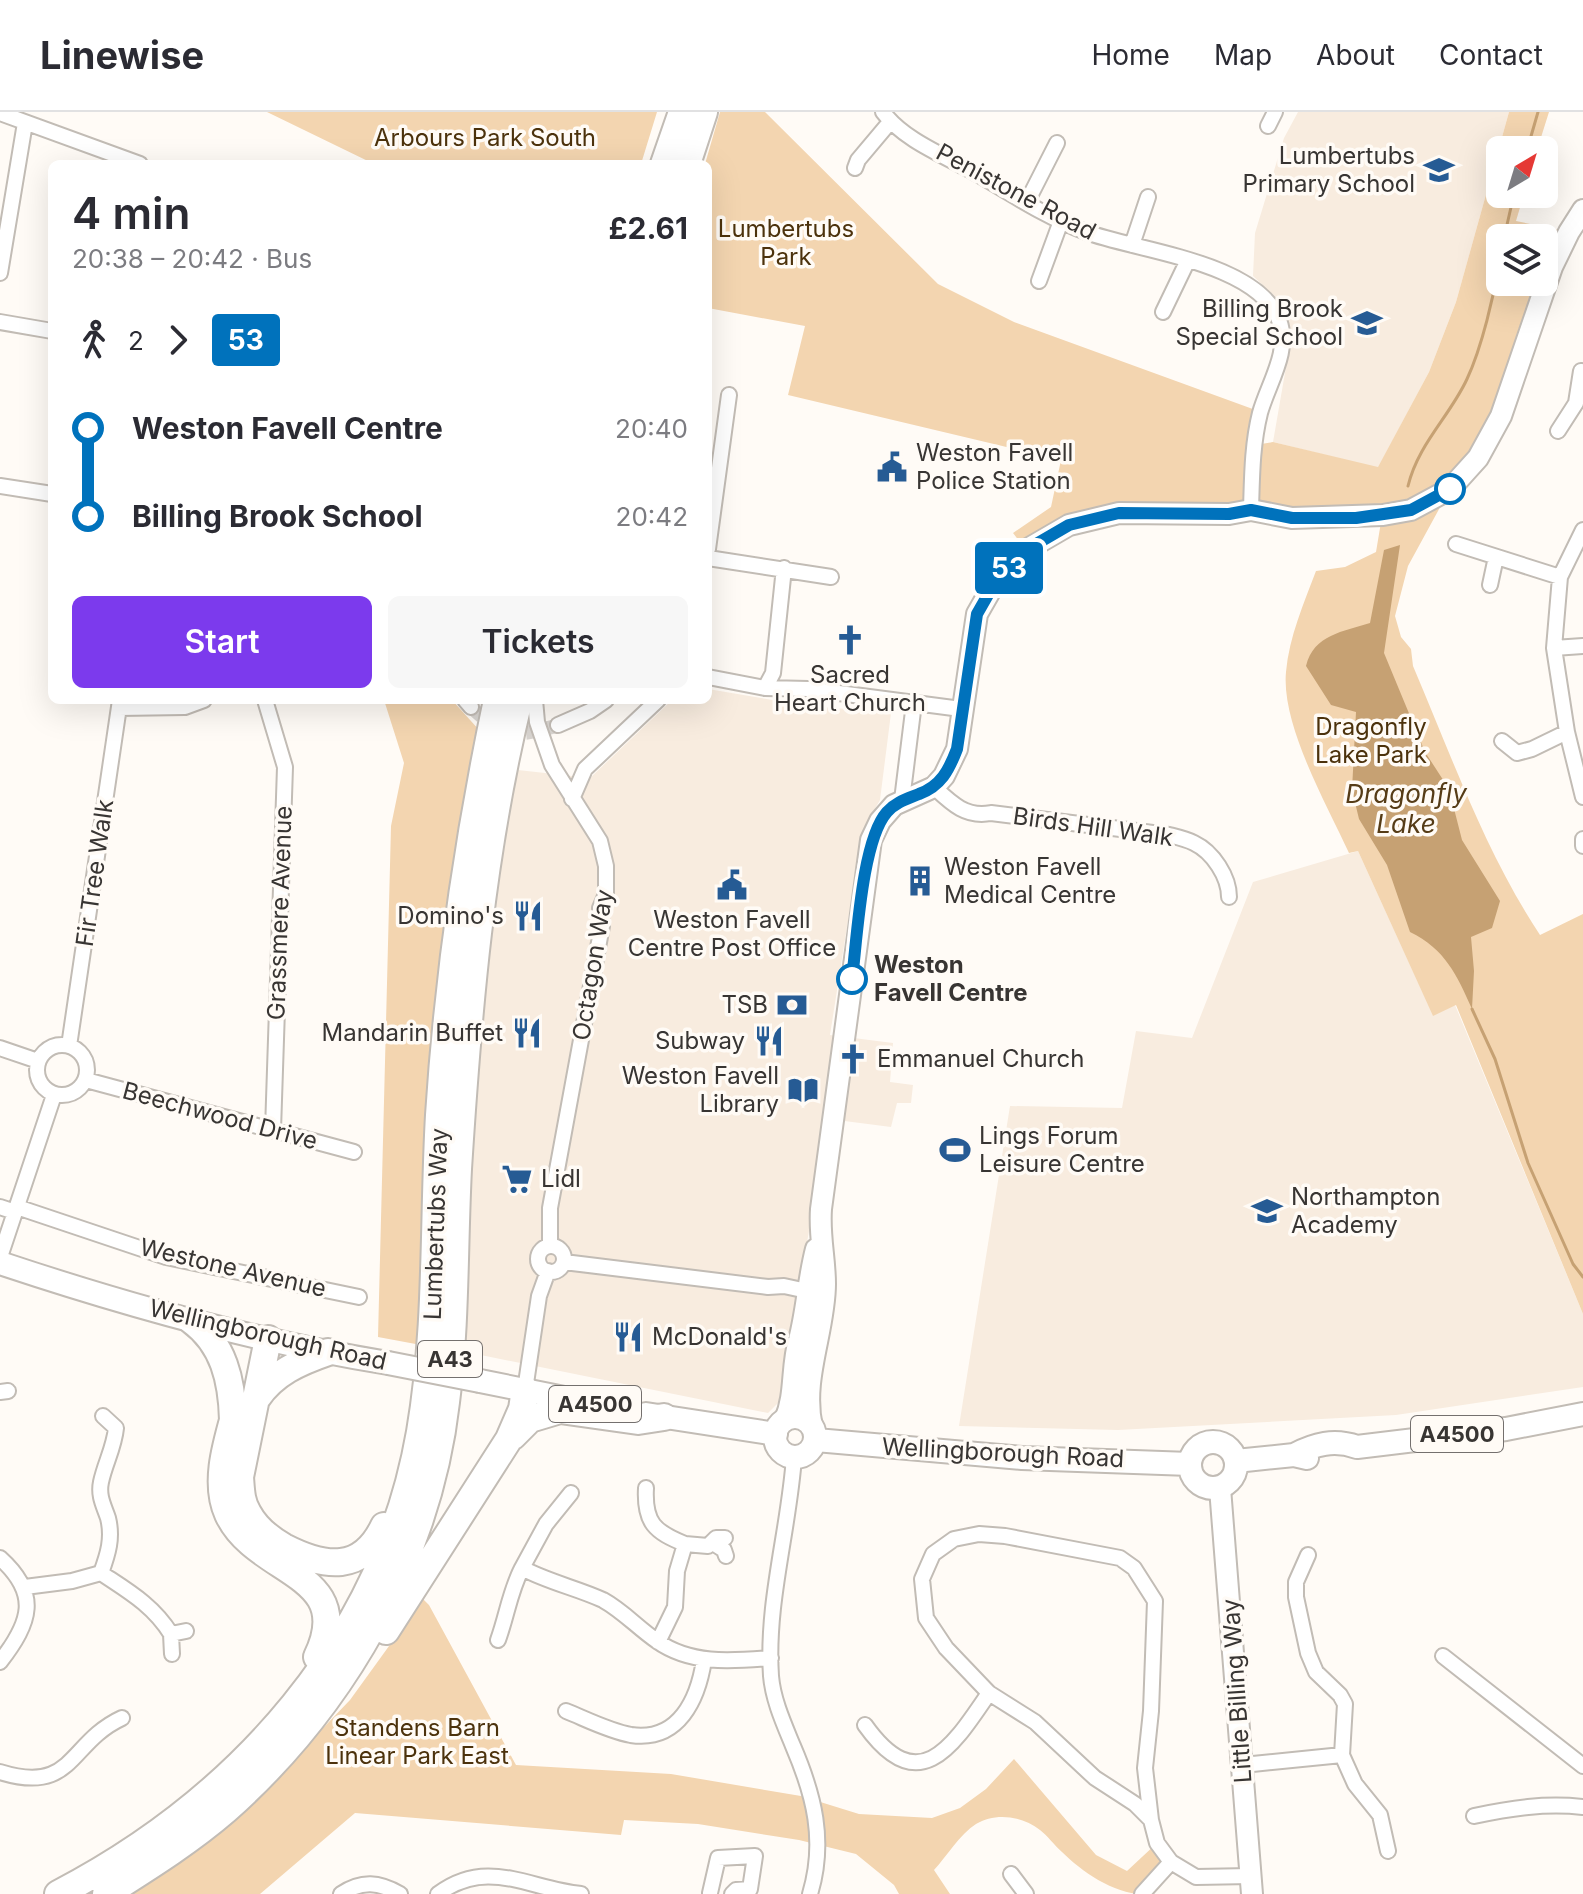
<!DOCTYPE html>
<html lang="en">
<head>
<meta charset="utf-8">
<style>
  body { margin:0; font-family:Inter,sans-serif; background:#f7f7f7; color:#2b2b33; height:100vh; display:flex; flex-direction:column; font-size:30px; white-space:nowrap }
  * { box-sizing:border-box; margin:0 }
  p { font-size:26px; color:#7c7c81 }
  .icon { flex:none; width:44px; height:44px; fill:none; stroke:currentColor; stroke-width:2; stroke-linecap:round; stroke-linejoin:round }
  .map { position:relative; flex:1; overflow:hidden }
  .side { position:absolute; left:48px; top:48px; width:664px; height:544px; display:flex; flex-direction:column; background:#fff; border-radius:12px; box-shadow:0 8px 32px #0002 }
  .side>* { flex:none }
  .badge { padding:0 16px; border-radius:6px; font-size:28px; line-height:52px }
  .needle { width:52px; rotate:38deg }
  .buttons { position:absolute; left:1486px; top:24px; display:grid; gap:16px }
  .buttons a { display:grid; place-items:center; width:72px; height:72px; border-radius:12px; background:#fff; box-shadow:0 8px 32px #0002; font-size:40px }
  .map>.badge { position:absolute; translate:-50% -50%; box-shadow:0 0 0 4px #fff }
  .legs { display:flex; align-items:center; gap:12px; height:88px; padding:0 24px; font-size:26px }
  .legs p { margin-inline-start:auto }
  .summary { display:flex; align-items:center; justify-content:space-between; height:136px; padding:0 24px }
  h1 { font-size:44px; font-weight:600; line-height:60px }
  .action { display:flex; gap:16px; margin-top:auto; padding:16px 24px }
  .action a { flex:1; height:92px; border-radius:12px; background:#7c3aed; color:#fff; font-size:32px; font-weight:600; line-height:92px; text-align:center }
  .action a+a { background:#f7f7f7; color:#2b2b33 }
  ul { padding:0 24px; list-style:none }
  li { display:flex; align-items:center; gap:28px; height:88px; font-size:30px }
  li i { display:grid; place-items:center; width:12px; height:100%; margin:0 10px; background:currentColor }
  li i::after { content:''; width:20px; height:20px; margin:-10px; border:6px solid; border-radius:50%; background:#fff }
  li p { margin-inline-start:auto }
  li:first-child i { background:linear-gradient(#0000 50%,currentColor 0) }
  li:last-child i { background:linear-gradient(currentColor 50%,#0000 0) }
  header { display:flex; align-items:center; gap:48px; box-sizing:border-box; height:112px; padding:0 40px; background:#fff; border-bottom:2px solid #e1e1e2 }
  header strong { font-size:38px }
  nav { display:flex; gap:44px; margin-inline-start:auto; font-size:28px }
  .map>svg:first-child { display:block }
  .built { fill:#f8ecdf }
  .green { fill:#f3d5b0; fill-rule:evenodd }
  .water { fill:#c6a173 }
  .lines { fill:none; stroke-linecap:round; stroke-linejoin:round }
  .stream { stroke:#c6a173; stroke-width:3 }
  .street-tunnel { stroke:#d7d3cf; stroke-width:14; stroke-dasharray:14 7; stroke-linecap:butt }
  .street-casing { stroke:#c2bcb5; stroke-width:18 }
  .secondary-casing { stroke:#c2bcb5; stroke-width:24 }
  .primary-casing { stroke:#c2bcb5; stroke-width:26 }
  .highway-casing { stroke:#c2bcb5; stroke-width:30 }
  .street { stroke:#fff; stroke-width:14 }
  .secondary { stroke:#fff; stroke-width:20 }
  .primary { stroke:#fff; stroke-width:22 }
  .highway { stroke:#fff; stroke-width:26 }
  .primary-bridge-casing { stroke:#c2bcb5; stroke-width:26; stroke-linecap:butt }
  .primary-bridge { stroke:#fff; stroke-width:22 }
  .line-1-casing { stroke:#fff; stroke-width:18 }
  .line-1 { stroke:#0072bc; stroke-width:12 }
  .stop-1-dot { fill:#fff; stroke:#0072bc; stroke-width:4 }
  .labels { text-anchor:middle; stroke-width:7; stroke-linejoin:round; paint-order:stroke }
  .shield { fill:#fffbf6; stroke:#74706e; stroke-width:2 }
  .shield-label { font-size:22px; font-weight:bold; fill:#383533 }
  .park-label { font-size:24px; fill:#4c320c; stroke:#fffbf6 }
  .poi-label { font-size:24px; fill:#383533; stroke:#fffbf6; text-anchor:end }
  .street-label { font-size:24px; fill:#383533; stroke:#fffbf6 }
  .stop-label { font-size:24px; font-weight:bold; fill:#383533; stroke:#fffbf6; text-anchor:start }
  .water-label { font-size:26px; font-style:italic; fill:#563c17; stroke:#fffbf6 }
</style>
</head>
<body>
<header>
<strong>Linewise</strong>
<nav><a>Home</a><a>Map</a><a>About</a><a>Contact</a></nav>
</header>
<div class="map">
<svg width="1583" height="1782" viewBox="0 0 1583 1782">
  <rect width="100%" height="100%" fill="#fffbf6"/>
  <!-- built -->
  <path class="built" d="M1298,0H1509L1456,190L1429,260L1378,356L1273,330L1290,232L1281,190L1253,164L1255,121L1284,26Z
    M708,577L802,593L891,601L880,688L862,719L830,923L893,931L890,970L913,973L911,991H897L891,1015L829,1007L801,1164L784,1280L780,1289L768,1301L461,1239L468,1055L481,899L502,724L518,658L590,666L672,588H708Z
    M1358,739L1433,903L1455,893L1583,1202V1275L1396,1303L1118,1318L959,1314L1010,994L1122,996L1136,919L1192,926L1253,770Z"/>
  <!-- green -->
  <path class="green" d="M267,0H657L641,52H374Z
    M720,0H765L938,172L1014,210L1261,300L1255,333L1273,330L1378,355L1429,260L1456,190L1509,0H1549L1537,38H1500V82H1524L1516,109L1569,120L1501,304L1450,377L1408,454L1395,504L1401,525L1411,537L1413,554C1452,645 1485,740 1540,823L1583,802V1202L1456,893L1433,904L1358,739L1349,741C1327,693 1281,613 1286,560C1289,525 1304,491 1316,459L1345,455L1376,440L1382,404L1119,401L1026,438L1013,421L1051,395L1061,348L788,283L805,214L708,196V52H705ZM1500,126H1544V170H1500Z
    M384,588H452L480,619L421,1233L378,1225L391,714L404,651Z
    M423,1487L429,1493L516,1653L671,1662L801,1684L859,1702L932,1706L960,1696L986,1677L1014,1647L1096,1743L1127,1759L1157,1731L1171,1750L1142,1782C1114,1782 1081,1759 1062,1740C1054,1733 1048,1724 1040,1718C1023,1704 995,1700 976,1712C960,1722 947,1744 934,1758L950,1782H899L894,1773L856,1742L799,1728L698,1712L624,1708L621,1723L355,1701L260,1782H132L196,1737L274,1667L350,1588Z"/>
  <!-- water -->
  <path class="water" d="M1400,433L1384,541L1425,640L1449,677L1462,728L1500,789L1492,816L1471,825L1474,859L1472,897C1457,863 1445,837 1410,820L1387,753L1359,707L1352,678L1356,600L1331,593L1306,554C1314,522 1343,520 1370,511L1384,438Z"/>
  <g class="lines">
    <!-- stream -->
    <path class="stream" d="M1527,38L1538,0
      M1504,126L1514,82
      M1408,374C1418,332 1450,304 1467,267C1482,235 1494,183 1500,148
      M1472,897L1495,947L1528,1051L1573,1152L1583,1165"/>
    <!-- street-tunnel -->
    <path class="street-tunnel" d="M471,595C503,625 518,626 558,613"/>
    <!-- street casing -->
    <g class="street-casing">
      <path id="street" d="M883,0C904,29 948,45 979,63C1013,83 1048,106 1086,120C1138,139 1257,150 1279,208C1291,239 1268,272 1260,301C1252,333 1252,365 1251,398
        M0,1L140,52
        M1268,14L1275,0
        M855,56L858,48L890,10
        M1027,90L1057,31
        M1132,133L1148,85
        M0,161L25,11
        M1039,169L1061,109
        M1163,200L1188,148
        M0,210L52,219
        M1558,319L1576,291L1581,259
        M0,374L52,382
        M1583,418L1560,465L1554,536L1567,620L1583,685
        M1456,432L1560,465
        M708,437L729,283
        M708,446L831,465
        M1490,473L1496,445
        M1554,536L1583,534
        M708,565L765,576L808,577L961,597
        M765,576L773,561L784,456
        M265,588L285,655L273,1018
        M465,588L471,595
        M535,588L537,610L552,653L600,729L606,754V782L600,796L602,814L550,1096V1133
        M119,596L185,595L204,588
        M558,613L590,599L606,588
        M1502,629L1517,641L1532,637L1567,620
        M934,675C951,691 966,706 991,701L1169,723C1177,725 1186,727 1194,731C1213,740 1229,765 1229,785
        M572,687L585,657L658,588
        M902,688L914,591
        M1583,727V734
        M37 958a25 25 0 1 1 50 0a25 25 0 1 1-50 0Z
        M69,934L120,588
        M0,936L38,949
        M86,968L354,1040
        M0,1095L15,1100
        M17,1095L166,1145L359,1185
        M538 1147a13 13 0 1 1 26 0a13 13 0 1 1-26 0Z
        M0,1145L54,983
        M564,1150L768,1175L784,1174L807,1179L812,1186
        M525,1278L539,1184L548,1159
        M0,1280L8,1279
        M794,1345C789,1418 766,1490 771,1564C773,1588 784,1612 793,1634C814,1683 826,1729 810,1782
        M646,1376C644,1411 655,1420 685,1432L677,1459L675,1495L658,1530
        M571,1381L546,1412L522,1456C548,1470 577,1476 603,1488C623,1499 638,1516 657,1529C691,1553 732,1549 771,1546
        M713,1431L724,1438L726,1444
        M685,1432L708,1434L716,1426H725
        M0,1446C40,1482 31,1510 0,1550
        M101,1461C128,1479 153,1493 171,1522L186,1519
        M25,1475L72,1469L101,1461C108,1442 113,1426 108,1406C104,1394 98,1384 101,1370C105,1351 114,1336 116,1316L103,1304
        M171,1522L172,1542
        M498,1528C507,1503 510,1479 522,1456
        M1443,1544L1583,1654
        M566,1599C586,1607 609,1619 631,1623C679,1630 698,1587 704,1548
        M865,1613C919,1689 953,1634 989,1581
        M1342,1643L1355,1672L1380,1703L1388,1739
        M1243,1653L1342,1643L1345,1592L1340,1583L1316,1560L1308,1541L1296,1485V1470L1308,1443
        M0,1660C74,1683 68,1631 122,1606
        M1474,1704C1511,1696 1545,1691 1583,1695
        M1151,1708L1145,1656L1151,1599L1155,1489L1134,1456L1120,1446L1005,1424L979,1422L954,1427L933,1442L922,1467L926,1506L946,1536L989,1581L1035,1610L1095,1666L1135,1692L1151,1708L1157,1731L1171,1750L1196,1765L1251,1764
        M1011,1762L1026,1782
        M710,1781L718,1746L755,1744L750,1777L736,1778L732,1782
        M341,1782C362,1768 379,1770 400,1782
        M438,1782C487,1745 529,1777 581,1782
        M1142,1782L1171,1750"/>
    </g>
    <!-- secondary casing -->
    <g class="secondary-casing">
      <path id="secondary" d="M785,1308C796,1282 791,1255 799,1228C807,1198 808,1167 816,1137
        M812,1315C801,1267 825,1219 825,1172C825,1146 819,1124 821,1097L871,728L880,709L894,693L934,675L944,664L957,637L977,502L993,474L1017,446L1026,438L1069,413L1119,401L1229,402L1251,398L1292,406L1383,403L1411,398L1450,377L1478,346L1501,304L1552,155L1569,120L1583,98
        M1220,1376L1252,1782"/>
    </g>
    <!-- primary casing -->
    <g class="primary-casing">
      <path id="primary" d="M0,1151C126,1193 257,1230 388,1251
        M480,1269L589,1291
        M646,1302L776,1322
        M775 1325a20 20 0 1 1 40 0a20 20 0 1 1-40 0Z
        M816,1328L1022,1346L1190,1352
        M1190 1353a23 23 0 1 1 46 0a23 23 0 1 1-46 0Z
        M1294,1343C1315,1332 1334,1327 1357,1335L1506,1317L1583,1302
        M1236,1349L1294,1343L1307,1346"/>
    </g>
    <!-- highway casing -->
    <g class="highway-casing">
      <path id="highway" d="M664,52L682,0
        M687,52L704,0
        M191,1208C224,1232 232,1269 233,1308
        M268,1227L240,1365C241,1378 241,1390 248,1401C256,1416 270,1427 284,1435C325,1456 362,1461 384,1414
        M257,1286C274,1261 299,1250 328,1240
        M237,1294C228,1327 213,1369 228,1402C256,1463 358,1460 317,1545
        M513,1324L530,1307L560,1298L638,1309L664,1305
        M386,1519L509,1327L522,1297L525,1278
        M58,1782C240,1687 384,1527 420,1320C438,1215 433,1109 439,1003C448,863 468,725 497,588
        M106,1782C147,1756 189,1730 226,1698C343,1594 428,1447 446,1290C456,1213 454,1135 458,1057C468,899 481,742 519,588"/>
    </g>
    <!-- street -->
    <use href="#street" class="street"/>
    <!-- secondary -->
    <use href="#secondary" class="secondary"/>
    <!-- primary -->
    <use href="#primary" class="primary"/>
    <!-- highway -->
    <use href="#highway" class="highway"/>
    <!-- primary-bridge casing -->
    <g class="primary-bridge-casing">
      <path id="primary-bridge" d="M388,1251L480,1269"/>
    </g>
    <!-- primary-bridge -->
    <use href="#primary-bridge" class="primary-bridge"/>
  </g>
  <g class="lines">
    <!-- line-1 casing -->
    <g class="line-1-casing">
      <path id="line-1" d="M852,867C857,827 862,728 887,700C896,690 907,687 919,682C941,674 949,658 957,637L977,502L993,474L1017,446L1026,438L1069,413L1119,401L1229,402L1251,398L1292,406H1356L1411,398L1450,377"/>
    </g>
    <!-- line-1 -->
    <use href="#line-1" class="line-1"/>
  </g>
  <!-- icons -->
  <defs>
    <g id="school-bare" transform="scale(2.4)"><path d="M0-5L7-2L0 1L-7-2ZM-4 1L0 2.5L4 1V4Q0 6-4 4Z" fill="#265b94" stroke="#fffbf6" stroke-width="2.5" paint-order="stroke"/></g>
    <g id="civic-bare" transform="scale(2.4)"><path d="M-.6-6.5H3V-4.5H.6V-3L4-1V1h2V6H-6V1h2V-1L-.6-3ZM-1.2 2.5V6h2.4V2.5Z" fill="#265b94" stroke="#fffbf6" stroke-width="2.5" paint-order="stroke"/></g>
    <g id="church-bare" transform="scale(2.4)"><path d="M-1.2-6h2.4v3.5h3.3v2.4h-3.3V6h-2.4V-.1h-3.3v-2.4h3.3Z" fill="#265b94" stroke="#fffbf6" stroke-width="2.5" paint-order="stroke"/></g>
    <g id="building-bare" transform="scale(2.4)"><path d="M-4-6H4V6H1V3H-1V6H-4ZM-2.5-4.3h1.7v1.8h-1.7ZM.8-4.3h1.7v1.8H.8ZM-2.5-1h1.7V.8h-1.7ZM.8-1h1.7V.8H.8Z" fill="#265b94" stroke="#fffbf6" stroke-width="2.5" paint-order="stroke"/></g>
    <g id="restaurant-bare" transform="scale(2.4)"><path d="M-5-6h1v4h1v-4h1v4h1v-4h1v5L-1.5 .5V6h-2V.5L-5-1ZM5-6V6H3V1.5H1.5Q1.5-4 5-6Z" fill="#265b94" stroke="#fffbf6" stroke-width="2.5" paint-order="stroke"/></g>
    <g id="bank-bare" transform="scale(2.4)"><path d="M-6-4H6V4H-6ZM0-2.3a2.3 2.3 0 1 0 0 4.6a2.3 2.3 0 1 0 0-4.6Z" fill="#265b94" stroke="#fffbf6" stroke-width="2.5" paint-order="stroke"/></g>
    <g id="library-bare" transform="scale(2.4)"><path d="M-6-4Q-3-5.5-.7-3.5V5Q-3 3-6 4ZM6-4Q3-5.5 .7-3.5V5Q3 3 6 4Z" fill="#265b94" stroke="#fffbf6" stroke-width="2.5" paint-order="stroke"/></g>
    <g id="stadium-bare" transform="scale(2.4)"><path d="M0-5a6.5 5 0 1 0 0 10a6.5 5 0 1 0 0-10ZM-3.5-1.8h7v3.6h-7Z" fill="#265b94" stroke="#fffbf6" stroke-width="2.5" paint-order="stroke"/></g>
    <g id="supermarket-bare" transform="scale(2.4)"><path d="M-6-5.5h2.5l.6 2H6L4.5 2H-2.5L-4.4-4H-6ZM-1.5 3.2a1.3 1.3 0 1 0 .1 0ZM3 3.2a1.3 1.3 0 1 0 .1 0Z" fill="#265b94" stroke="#fffbf6" stroke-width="2.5" paint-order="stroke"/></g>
  </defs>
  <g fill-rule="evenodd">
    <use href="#school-bare" x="1439" y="58"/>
    <use href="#school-bare" x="1367" y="211"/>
    <use href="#civic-bare" x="892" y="355"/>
    <use href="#church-bare" x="850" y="528"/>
    <use href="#building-bare" x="920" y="769"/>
    <use href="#civic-bare" x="732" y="773"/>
    <use href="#restaurant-bare" x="528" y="804"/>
    <use href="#bank-bare" x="792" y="893"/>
    <use href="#restaurant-bare" x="527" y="921"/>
    <use href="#restaurant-bare" x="769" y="929"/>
    <use href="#church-bare" x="853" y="947"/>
    <use href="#library-bare" x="803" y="978"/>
    <use href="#stadium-bare" x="955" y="1038"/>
    <use href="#supermarket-bare" x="517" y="1067"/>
    <use href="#school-bare" x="1267" y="1099"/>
    <use href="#restaurant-bare" x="628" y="1225"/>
  </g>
  <!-- markers -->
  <g class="stop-1-dot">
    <circle cx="1450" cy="377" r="14"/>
    <circle cx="852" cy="867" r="14"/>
  </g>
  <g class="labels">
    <!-- shield labels -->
    <g class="shield">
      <rect x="418" y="1229" width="64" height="36" rx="6"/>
      <rect x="549" y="1274" width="92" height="36" rx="6"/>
      <rect x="1411" y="1304" width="92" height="36" rx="6"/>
    </g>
    <g class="shield-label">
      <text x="450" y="1255">A43</text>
      <text x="595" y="1300">A4500</text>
      <text x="1457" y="1330">A4500</text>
    </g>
    <!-- park labels -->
    <g class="park-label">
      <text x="485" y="34">Arbours Park South</text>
      <text x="786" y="125">Lumbertubs<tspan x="786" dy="28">Park</tspan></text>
      <text x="1371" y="623">Dragonfly<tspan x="1371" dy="28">Lake Park</tspan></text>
      <text x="417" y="1624">Standens Barn<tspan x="417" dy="28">Linear Park East</tspan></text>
    </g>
    <!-- poi labels -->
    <g class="poi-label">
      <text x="1415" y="52">Lumbertubs<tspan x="1415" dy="28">Primary School</tspan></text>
      <text x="1343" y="205">Billing Brook<tspan x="1343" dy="28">Special School</tspan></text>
      <text x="916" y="349" text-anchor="start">Weston Favell<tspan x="916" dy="28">Police Station</tspan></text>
      <text x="850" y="571" text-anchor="middle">Sacred<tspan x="850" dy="28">Heart Church</tspan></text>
      <text x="944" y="763" text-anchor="start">Weston Favell<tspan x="944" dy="28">Medical Centre</tspan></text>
      <text x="504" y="812">Domino's</text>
      <text x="732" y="816" text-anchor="middle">Weston Favell<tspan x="732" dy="28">Centre Post Office</tspan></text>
      <text x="768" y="901">TSB</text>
      <text x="503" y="929">Mandarin Buffet</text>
      <text x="745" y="937">Subway</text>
      <text x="877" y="955" text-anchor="start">Emmanuel Church</text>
      <text x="779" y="972">Weston Favell<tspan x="779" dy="28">Library</tspan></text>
      <text x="979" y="1032" text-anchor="start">Lings Forum<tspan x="979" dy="28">Leisure Centre</tspan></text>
      <text x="541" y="1075" text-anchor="start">Lidl</text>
      <text x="1291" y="1093" text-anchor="start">Northampton<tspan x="1291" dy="28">Academy</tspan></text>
      <text x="652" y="1233" text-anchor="start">McDonald's</text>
    </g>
    <!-- street labels -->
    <g class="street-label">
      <text transform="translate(1016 80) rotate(28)" y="8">Penistone Road</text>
      <text transform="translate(1093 715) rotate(8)" y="8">Birds Hill Walk</text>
      <text transform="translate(95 761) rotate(-82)" y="8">Fir Tree Walk</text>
      <text transform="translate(280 801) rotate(-88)" y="8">Grassmere Avenue</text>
      <text transform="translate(593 853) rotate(-81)" y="8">Octagon Way</text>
      <text transform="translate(220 1004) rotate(15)" y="8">Beechwood Drive</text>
      <text transform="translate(436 1112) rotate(-88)" y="8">Lumbertubs Way</text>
      <text transform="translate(233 1156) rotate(13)" y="8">Westone Avenue</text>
      <text transform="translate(268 1223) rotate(13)" y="8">Wellingborough Road</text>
      <text transform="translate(1003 1341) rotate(3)" y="8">Wellingborough Road</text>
      <text transform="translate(1237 1579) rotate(-94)" y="8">Little Billing Way</text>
    </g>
    <!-- stop labels -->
    <g class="stop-label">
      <text x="874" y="861">Weston<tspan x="874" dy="28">Favell Centre</tspan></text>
    </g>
    <!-- water labels -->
    <g class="water-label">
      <text x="1406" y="691">Dragonfly<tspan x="1406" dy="30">Lake</tspan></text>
    </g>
  </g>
</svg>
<div class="buttons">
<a><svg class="needle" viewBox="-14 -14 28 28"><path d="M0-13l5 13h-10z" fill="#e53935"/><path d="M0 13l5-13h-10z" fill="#7c7c81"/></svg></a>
<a><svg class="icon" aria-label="layers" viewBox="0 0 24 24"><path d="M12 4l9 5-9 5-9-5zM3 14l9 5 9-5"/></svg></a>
</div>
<b class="badge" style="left:1009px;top:456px;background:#0072bc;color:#fff">53</b>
<section class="side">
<div class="summary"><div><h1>4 min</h1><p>20:38 – 20:42 · Bus</p></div><b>£2.61</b></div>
<div class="legs"><svg class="icon" aria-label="walk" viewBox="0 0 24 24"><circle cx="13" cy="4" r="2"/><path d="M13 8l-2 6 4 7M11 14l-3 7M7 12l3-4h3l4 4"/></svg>2<svg class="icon" aria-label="forward" viewBox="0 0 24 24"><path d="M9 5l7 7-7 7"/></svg><b class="badge" style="background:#0072bc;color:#fff">53</b></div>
<ul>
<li><i style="color:#0072bc"></i><b>Weston Favell Centre</b><p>20:40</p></li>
<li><i style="color:#0072bc"></i><b>Billing Brook School</b><p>20:42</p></li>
</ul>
<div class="action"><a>Start</a><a>Tickets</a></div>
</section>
</div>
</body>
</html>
